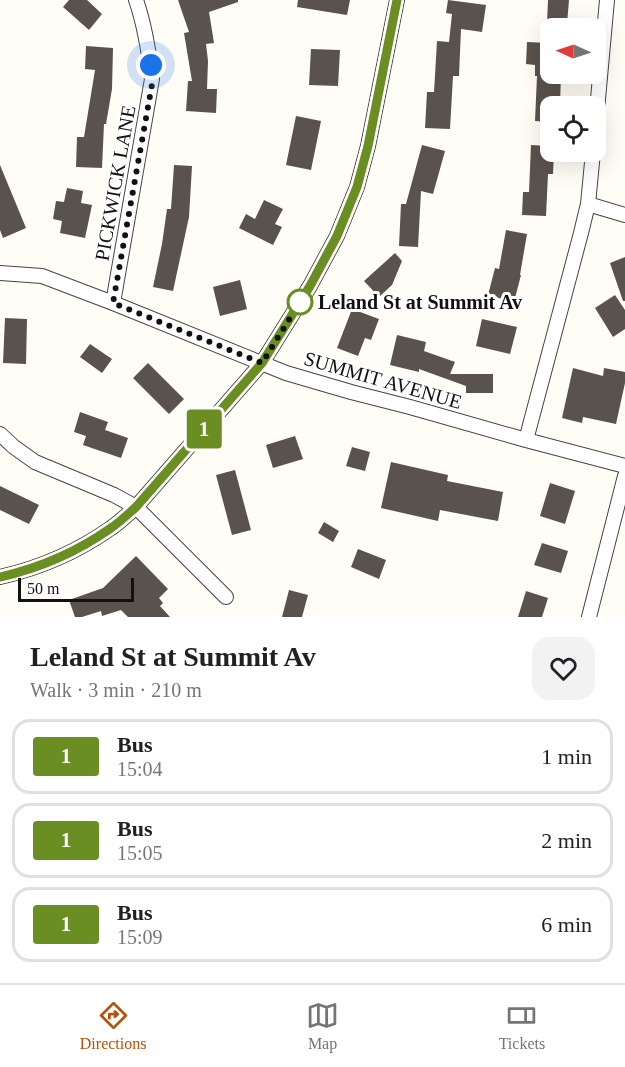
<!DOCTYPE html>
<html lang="en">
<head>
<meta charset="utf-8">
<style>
  body { margin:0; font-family:"Times New Roman",serif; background:#f2f2f2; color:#202124; height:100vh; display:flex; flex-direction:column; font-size:22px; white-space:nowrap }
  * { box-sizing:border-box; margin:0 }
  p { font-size:20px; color:#757577 }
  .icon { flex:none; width:33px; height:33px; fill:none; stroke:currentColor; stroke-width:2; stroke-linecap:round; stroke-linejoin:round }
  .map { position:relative; height:617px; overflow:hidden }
  .drawer { display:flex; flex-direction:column; background:#fff; flex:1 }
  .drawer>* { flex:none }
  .badge { padding:0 12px; border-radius:4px; font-size:21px; line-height:39px }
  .needle { width:39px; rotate:273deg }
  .tools { position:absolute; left:540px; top:18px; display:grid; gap:12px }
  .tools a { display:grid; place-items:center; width:66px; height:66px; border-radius:12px; background:#fff; box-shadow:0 6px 24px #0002; font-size:30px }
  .scale { position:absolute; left:18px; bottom:15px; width:116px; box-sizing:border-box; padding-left:6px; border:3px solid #111; border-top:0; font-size:16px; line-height:21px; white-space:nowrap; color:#111; -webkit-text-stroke:4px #fff; paint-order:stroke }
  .you { position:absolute; width:30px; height:30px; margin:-15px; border:4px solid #fff; border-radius:50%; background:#1a73e8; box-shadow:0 0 0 9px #1a73e833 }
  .map>.badge { position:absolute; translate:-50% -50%; box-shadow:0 0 0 3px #fff }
  .round { display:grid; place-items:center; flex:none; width:63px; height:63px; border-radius:18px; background:#f2f2f2 }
  .head { display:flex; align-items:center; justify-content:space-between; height:102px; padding:0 30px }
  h1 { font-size:28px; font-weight:700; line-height:45px }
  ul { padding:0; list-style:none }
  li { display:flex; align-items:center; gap:18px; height:75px; margin:0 12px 9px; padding:0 18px; border:3px solid #e0e0e0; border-radius:18px }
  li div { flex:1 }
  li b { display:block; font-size:22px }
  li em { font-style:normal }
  li .badge { min-width:66px; font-weight:700; text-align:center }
  .menu { display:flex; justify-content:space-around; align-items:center; height:84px; border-top:2px solid #e0e0e0; background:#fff; font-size:16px; color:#757577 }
  .menu a { display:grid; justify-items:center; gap:3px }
  .menu .on { color:#b45309 }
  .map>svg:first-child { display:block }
  .building { fill:#5a524d }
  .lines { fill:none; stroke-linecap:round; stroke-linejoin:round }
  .street-casing { stroke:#444; stroke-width:16 }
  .street { stroke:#fff; stroke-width:14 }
  .line-casing { stroke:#fff; stroke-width:14 }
  .line { stroke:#6b8e23; stroke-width:9 }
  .walk { stroke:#111; stroke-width:6; stroke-dasharray:0 10.8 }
  .stop-dot { fill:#fff; stroke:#6b8e23; stroke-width:3 }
  .labels { text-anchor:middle; stroke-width:6; stroke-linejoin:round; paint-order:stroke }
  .street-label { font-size:20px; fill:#111; stroke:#fff }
  .stop-label { font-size:20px; font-weight:bold; fill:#111; stroke:#fff; text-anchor:start }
</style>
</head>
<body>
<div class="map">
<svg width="625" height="617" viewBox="0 0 625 617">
  <rect width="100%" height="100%" fill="#fffdf5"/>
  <!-- building -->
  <path class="building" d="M69,0H87L102,14L89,30L63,7Z
    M178,0H238V2L209,12L214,43L206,44L208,61L207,89H217L216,113L186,111L188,81H192L184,33L189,32Z
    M298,0H350L347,15L297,7Z
    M448,0L486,5L482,32L461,29L459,76H453L450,129L425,128L427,92H434L437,41L449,42L452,14L446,13Z
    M548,0H569L567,24L547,23Z
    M527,42L550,43V74H561L560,106H550V122L535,121L537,76H535V65L526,64Z
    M86,46L113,48L112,89L106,124H104L102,168L76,167L77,137H84L95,70L85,69Z
    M311,49L340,50L338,86L309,85Z
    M296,116L321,121L311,170L286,165Z
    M422,145L445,151L433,194L421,191L418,247L399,246L401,204H406Z
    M531,145L550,146V152H554L553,174H548L546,216L522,215L523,192H529Z
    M0,165L26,228L3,238L0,230Z
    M174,165L192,166L189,217L173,291L153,287L162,244L167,209H171Z
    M67,188L83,191L81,203L92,205L85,238L60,233L62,221L53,219L56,201L64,202Z
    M264,200L283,209L275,224L282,227L273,245L239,228L246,214L255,219Z
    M506,230L527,234L520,275H521L514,302L488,295L495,268L499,269Z
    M395,253L402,261L392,285L379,297L364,281Z
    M625,257V301H623L610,263Z
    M240,280L247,309L220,316L213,287Z
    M615,295L625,310V329L613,337L595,308Z
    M352,309L379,319L371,340L365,338L358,356L337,348Z
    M5,318L27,319L26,364L3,363Z
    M482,319L517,327L510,354L476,346Z
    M397,335L426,342L424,351L455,362L450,374H493V393H466V386L419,369V372L390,365Z
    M90,344L112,359L102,373L80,357Z
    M148,363L184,399L169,414L133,378Z
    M573,368L603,376L604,368L625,372V383L616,424L583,417L582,423L562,418Z
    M80,412L108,422L105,430L128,438L121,458L83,445L86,436L74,432Z
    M295,436L303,459L273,468L266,445Z
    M352,447L370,452L365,471L346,466Z
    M391,462L448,475L447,481L503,492L498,521L440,510L438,521L381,508Z
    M235,470L251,530L232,535L216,475Z
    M550,483L575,491L565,524L540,516Z
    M0,486L39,505L29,524L0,510Z
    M324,522L339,531L333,542L318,533Z
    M542,543L568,551L561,573L534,565Z
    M358,549L386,560L379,579L351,567Z
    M136,556L168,589L159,598L163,603L160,606L170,617H128L121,610L102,616L101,611L82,617H75L69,600L103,588Z
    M289,590L308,595L302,617H282Z
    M526,591L548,598L542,617H518Z"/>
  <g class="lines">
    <!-- street casing -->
    <g class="street-casing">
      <path id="street" d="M596,121L607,0
        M588,204L625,215
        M0,273L42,276L113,303L286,373L351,392L410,407L526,440L625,466
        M113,303L152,79C149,52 145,26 136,0
        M0,434L14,447L35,462L114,495L136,507L226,597
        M526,440L581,233L588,204L593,152
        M0,577C40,568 77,552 111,528C120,522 128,514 136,507L262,363L310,286L337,236L357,187L368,146L397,0
        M589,617L625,476"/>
    </g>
    <!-- street -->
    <use href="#street" class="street"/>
  </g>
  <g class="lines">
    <!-- line casing -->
    <g class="line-casing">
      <path id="line" d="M0,577C40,568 77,552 111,528C120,522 128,514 136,507L262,363L310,286L337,236L357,187L368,146L397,0"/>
    </g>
    <!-- line -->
    <use href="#line" class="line"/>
    <!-- walk -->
    <path class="walk" d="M151,65L153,79L113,303L262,363L300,302"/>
  </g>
  <!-- markers -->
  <circle class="stop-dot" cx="300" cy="302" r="12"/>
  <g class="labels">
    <!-- street labels -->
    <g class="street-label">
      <text transform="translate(115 183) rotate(-80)" y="7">PICKWICK LANE</text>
      <text transform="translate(383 380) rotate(16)" y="7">SUMMIT AVENUE</text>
    </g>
    <!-- stop labels -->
    <g class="stop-label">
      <text x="318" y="309">Leland St at Summit Av</text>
    </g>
  </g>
</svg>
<div class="tools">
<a><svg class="needle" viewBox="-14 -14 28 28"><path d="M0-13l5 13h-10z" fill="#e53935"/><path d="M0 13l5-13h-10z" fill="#757577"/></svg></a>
<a><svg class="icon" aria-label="locate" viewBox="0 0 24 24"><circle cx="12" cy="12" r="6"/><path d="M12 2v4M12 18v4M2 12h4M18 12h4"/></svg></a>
</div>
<div class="scale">50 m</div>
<div class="you" style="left:151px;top:65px"></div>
<b class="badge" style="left:204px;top:429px;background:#6b8e23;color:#fff">1</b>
</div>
<section class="drawer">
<div class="head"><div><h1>Leland St at Summit Av</h1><p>Walk · 3 min · 210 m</p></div><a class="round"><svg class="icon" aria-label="heart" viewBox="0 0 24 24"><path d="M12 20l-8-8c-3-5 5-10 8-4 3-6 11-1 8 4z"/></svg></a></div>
<ul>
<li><span class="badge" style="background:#6b8e23;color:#fff">1</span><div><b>Bus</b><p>15:04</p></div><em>1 min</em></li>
<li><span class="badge" style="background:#6b8e23;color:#fff">1</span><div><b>Bus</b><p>15:05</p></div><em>2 min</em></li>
<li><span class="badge" style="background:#6b8e23;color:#fff">1</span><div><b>Bus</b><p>15:09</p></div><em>6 min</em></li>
</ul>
</section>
<nav class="menu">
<a class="on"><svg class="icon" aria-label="directions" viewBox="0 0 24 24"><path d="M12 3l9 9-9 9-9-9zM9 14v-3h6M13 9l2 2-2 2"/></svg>Directions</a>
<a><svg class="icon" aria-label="map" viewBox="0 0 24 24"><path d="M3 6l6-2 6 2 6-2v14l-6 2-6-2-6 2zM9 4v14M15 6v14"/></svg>Map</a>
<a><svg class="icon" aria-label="tickets" viewBox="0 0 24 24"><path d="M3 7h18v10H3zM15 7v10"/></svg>Tickets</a>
</nav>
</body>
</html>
